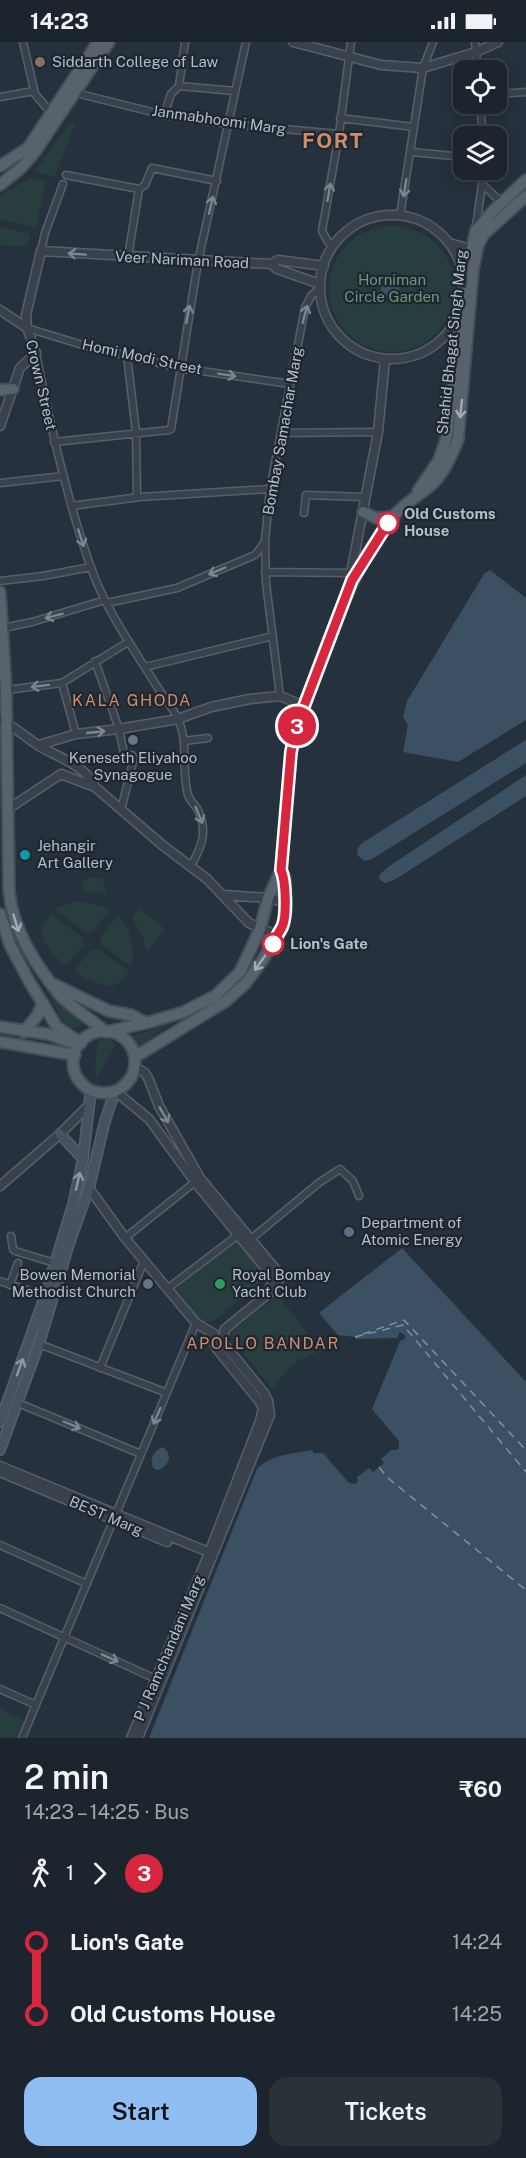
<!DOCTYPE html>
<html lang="en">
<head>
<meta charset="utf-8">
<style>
  body { margin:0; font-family:"Public Sans",sans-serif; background:#293139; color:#f1f3f6; height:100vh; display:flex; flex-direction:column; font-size:22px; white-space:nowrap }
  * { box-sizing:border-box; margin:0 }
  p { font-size:20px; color:#a0a5aa }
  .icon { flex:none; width:33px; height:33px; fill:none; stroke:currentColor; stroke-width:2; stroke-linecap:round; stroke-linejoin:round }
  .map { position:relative; height:1696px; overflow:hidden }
  .drawer { display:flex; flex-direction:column; background:#1c252d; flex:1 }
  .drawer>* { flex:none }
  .badge { padding:0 12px; border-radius:20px; font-size:21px; line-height:39px }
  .controls { position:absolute; left:453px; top:18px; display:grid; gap:12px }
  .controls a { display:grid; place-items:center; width:54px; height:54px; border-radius:12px; background:#1c252d; box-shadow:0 3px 15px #0003,0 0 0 2px #3a4249; font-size:30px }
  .map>.badge { position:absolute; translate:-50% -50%; box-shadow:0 0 0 3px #fff }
  .legs { display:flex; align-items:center; gap:9px; height:66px; padding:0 24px; font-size:20px }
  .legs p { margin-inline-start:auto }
  .overview { display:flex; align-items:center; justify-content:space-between; height:102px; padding:0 24px }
  h1 { font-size:33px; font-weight:600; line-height:45px }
  .action { display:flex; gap:12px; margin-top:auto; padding:12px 24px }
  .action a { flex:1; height:69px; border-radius:18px; background:#8fbef2; color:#111; font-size:24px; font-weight:600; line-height:69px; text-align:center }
  .action a+a { background:#293139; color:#f1f3f6 }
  ul { padding:0 24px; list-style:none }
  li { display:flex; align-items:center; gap:21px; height:72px; font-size:22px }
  li i { display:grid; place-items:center; width:9px; height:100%; margin:0 8px; background:currentColor }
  li i::after { content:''; width:15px; height:15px; margin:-8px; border:4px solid; border-radius:50%; background:#1c252d }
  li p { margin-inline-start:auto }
  li:first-child i { background:linear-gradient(#0000 50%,currentColor 0) }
  li:last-child i { background:linear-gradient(currentColor 50%,#0000 0) }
  .status { display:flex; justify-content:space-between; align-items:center; height:42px; padding:0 30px; background:#1c252d; direction:ltr }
  .status svg { height:16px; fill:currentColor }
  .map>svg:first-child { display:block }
  .green { fill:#283e3e }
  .water { fill:#3c5064 }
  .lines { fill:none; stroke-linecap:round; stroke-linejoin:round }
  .ferry { stroke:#7791a9; stroke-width:1.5; stroke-dasharray:8 6; stroke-linecap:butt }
  .minor-casing { stroke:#57606a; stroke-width:9 }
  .tertiary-casing { stroke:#57606a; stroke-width:11 }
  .secondary-casing { stroke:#57606a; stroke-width:12 }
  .primary-casing { stroke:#454e58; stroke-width:14 }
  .minor { stroke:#39424c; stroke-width:6 }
  .tertiary { stroke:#39424c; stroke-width:8 }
  .secondary { stroke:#47525f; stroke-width:9 }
  .primary { stroke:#57626c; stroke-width:10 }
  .oneway { stroke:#7d8690 }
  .oneway2 { stroke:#a2abb5 }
  .oneway3 { stroke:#8e98a3 }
  .line-1-casing { stroke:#fff; stroke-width:14 }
  .line-1 { stroke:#d7263d; stroke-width:9 }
  .education-dot { fill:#8d6e63; stroke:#1e2731; stroke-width:2 }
  .stop-1-dot { fill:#fff; stroke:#d7263d; stroke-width:3 }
  .worship-dot { fill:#6b7280; stroke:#1e2731; stroke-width:2 }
  .culture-dot { fill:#0f9aa8; stroke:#1e2731; stroke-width:2 }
  .service-dot { fill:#5c6f8a; stroke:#1e2731; stroke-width:2 }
  .leisure-dot { fill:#2e9e5b; stroke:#1e2731; stroke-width:2 }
  .labels { text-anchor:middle; stroke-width:4.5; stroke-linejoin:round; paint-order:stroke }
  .poi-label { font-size:15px; fill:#b5bdc7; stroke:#1e2731; text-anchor:start }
  .street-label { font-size:15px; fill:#b5bdc7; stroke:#1e2731 }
  .park-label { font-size:15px; fill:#6d9773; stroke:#1e2731 }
  .stop-label { font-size:15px; font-weight:bold; fill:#b5bdc7; stroke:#1e2731; text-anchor:start }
  .neighbourhood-label { font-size:16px; letter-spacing:1.5px; fill:#cf8c68; stroke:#1e2731 }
  .district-label { font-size:21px; font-weight:bold; letter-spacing:1.5px; fill:#cf8c68; stroke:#1e2731 }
</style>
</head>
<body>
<div class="status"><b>14:23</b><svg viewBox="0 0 49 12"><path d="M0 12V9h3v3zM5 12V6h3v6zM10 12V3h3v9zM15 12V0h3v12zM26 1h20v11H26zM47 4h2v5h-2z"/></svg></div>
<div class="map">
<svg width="526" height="1696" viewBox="0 0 526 1696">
  <rect width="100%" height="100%" fill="#25313c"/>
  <!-- green -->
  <path class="green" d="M71,80L75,83L54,136L35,129Z
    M31,136L46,140L36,185L0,177V153Z
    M329 247a63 63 0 1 1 126 0a63 63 0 1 1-126 0Z
    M0,185L28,191L30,194L29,201L25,204L0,203Z
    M89,835L102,837L105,843L106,851L83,849L82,841Z
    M72,860L92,861L109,868L93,890H85L54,867Z
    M139,866L165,887L147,910L143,896L132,876Z
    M51,872L82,895L83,903L66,924C50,910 31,891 51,872Z
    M117,874C133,887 134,906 132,926L101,902L100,895Z
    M98,907L129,930C115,954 92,941 74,929L91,908Z
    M42,940L87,982L67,987Z
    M167,983L138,1007L131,994Z
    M101,997H110L116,1003L97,1035L95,1034L97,1002Z
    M238,1197L265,1230L264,1237L214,1279L201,1280L176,1247Z
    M278,1253L321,1309L299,1318L288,1327L272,1347L231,1295L230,1290Z
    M0,1667L24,1679L16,1696H0Z"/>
  <!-- water -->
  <path class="water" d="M381 246a9 9 0 1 1 18 0a9 9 0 1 1-18 0Z
    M490,528L526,556V678L458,720L403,710L408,683L403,675L407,659L484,532Z
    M526,698V721L372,817L365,819L358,814L357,807L362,801Z
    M526,733V754L394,838L385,841L379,837L380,832L388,825Z
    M402,1206L526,1340V1696H149L257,1427C271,1412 293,1412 313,1408V1411H323L349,1441L355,1442L358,1439L357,1435L369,1426L373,1430L384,1421L381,1417L391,1408H396L399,1406V1399L372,1367L400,1299L405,1297V1293L400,1290L397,1296L355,1297V1295L338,1293L319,1271Z
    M162,1405C174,1412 169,1424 158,1428L153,1426C150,1416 153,1410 162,1405Z"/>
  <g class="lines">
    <!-- ferry -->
    <path class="ferry" d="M363,1292L404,1278L526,1408
      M355,1295L403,1283L526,1430
      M379,1425L388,1436L526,1548"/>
    <!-- minor casing -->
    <g class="minor-casing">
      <path id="minor" d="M23,0L35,52L46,65
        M475,0L478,28
        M179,44L235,49
        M76,51L164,73L230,82L339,92
        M496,52L526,50
        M0,55L34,49
        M480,62L483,94
        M164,73L171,52L179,44L185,0
        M340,76L414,85
        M411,110L464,115
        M66,133L139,147
        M482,142L503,162
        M400,174L423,26L433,0
        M476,185L484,128
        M332,204L328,200L322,189L339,92L351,0
        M41,209L45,191L63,142
        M128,215L139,147L145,143L152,126L217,139
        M27,286L89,305L181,326L290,342
        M36,311C50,383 66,454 90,523C105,567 133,606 158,646C164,656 173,666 178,677C189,701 181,728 188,753C190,759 195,763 198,768C208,790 202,804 191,824
        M127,314L136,390L137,455
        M281,391L378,390
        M54,400L169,388L171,387L198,220L246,0
        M0,441L64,434
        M71,464L140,455L270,447
        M304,471L306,453L365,455
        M265,530L351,531
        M0,539L43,534L91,525
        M107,561L177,546L255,513L265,500
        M3,586L32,580L105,558
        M95,619L119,687L124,711L132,713L134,716L121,768
        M145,625L273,594
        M62,641L76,692
        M6,648L62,641L128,600
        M280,654L266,541L265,499L270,447L305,266L311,254L319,247
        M184,699L208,696
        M11,1194L13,1207L15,1209L55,1221
        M125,1196L195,1140
        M251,1197L320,1140L340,1127L353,1139L359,1154
        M0,1239L45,1254
        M10,1243L18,1221
        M167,1247L238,1193
        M39,1302L167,1351
        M100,1326L144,1219
        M18,1361L141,1412
        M0,1503L87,1542
        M0,1566L158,1638
        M0,1647L36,1663
        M22,1696L196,1281"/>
    </g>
    <!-- tertiary casing -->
    <g class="tertiary-casing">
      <path id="tertiary" d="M293,0L381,23L423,26L476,10L498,0
        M320 245a72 72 0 1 1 144 0a72 72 0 1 1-144 0Z
        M449,201L471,207
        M271,222L278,218L324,224
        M0,268L27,286
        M0,384L20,326L36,311L27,286L26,273L41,209L271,222L277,227L320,242
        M352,538L351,531L378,390L385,317
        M0,677C14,685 26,695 39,704C58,715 86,724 95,745
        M39,703L76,692L119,687L178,677L211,665L250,657L280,654L304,664
        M8,767L61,732L95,745L161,802L207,837L249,881L276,893
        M224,853L268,856L284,860
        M135,1025L145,1031L149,1038L159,1064L200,1136L277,1229L280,1236L274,1247L225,1287L223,1296L224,1302L264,1351L268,1359L270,1373L138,1696
        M115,1049L149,1077L195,1140L275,1238L270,1245
        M0,1144L60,1092L90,1062
        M89,1146L125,1196L196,1281L214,1292
        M0,1424L213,1512
        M0,1430L167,1500
        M131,1696L207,1516L260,1379L263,1367L260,1360L217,1307L212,1298L214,1292"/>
    </g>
    <!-- secondary casing -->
    <g class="secondary-casing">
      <path id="secondary" d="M60,1092L83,1117
        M0,1380L45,1254L73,1162L83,1117L91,1048
        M0,1408L39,1302L69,1202L89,1146L105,1079L115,1049"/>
    </g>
    <!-- primary casing -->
    <g class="primary-casing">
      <path id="primary" d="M0,124L28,106L98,0
        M0,143L22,125L34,111L109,0
        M472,206L476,188L493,169L526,138
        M0,348L13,347
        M418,449L439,418L447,394L464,251
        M363,470L376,476L392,475
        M0,550L6,648L9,849C13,888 35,922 59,952C72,966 92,978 106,990L146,981L184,970L215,954L240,930L260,887L268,856L281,828L291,710C297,681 308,655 318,627C337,575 356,521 392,476C402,463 417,455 430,444C444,432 451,414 458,398L473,228L478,203L484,192L526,154
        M0,872L10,903L29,939L57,985L81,1001
        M53,942L109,969L131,973L146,981
        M0,985L48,992L70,1000
        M73 1020a31 31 0 1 1 62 0a31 31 0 1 1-62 0Z
        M24,990L37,974L43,961
        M0,1000L75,1013
        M135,1015L226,959L246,941L262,919L282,886L286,868L285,836L281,828"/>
    </g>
    <!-- minor -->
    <use href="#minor" class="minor"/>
    <!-- tertiary -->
    <use href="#tertiary" class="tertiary"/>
    <!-- secondary -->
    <use href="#secondary" class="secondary"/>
    <!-- primary -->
    <use href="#primary" class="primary"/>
  </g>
  <!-- one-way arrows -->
  <defs><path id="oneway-shaft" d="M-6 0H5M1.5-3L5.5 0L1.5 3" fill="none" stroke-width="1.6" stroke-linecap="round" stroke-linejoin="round" transform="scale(1.5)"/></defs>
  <g class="oneway">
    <use href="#oneway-shaft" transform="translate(405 146) rotate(99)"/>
    <use href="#oneway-shaft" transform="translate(329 150) rotate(-80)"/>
    <use href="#oneway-shaft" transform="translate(211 163) rotate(-77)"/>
    <use href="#oneway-shaft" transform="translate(77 212) rotate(-176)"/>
    <use href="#oneway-shaft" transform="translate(188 272) rotate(-80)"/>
    <use href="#oneway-shaft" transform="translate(305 272) rotate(-75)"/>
    <use href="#oneway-shaft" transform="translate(227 333) rotate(9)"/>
    <use href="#oneway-shaft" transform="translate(81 496) rotate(72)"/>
    <use href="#oneway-shaft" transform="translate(217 529) rotate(157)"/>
    <use href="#oneway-shaft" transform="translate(54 574) rotate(165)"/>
    <use href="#oneway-shaft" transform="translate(40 644) rotate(173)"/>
    <use href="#oneway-shaft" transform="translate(96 690) rotate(-6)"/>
    <use href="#oneway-shaft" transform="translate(199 773) rotate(67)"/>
    <use href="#oneway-shaft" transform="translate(164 1073) rotate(60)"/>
    <use href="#oneway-shaft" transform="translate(157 1374) rotate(113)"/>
    <use href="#oneway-shaft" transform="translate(72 1383) rotate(23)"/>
    <use href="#oneway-shaft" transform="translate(110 1616) rotate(24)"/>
  </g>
  <g class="oneway2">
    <use href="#oneway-shaft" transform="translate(461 367) rotate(96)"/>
    <use href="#oneway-shaft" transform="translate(16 881) rotate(73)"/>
    <use href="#oneway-shaft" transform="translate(260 921) rotate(125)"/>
  </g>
  <g class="oneway3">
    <use href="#oneway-shaft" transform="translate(78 1139) rotate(-77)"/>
    <use href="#oneway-shaft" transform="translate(20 1325) rotate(-70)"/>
  </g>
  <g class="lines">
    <!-- line-1 casing -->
    <g class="line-1-casing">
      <path id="line-1" d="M273,902C275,896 279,891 282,885C287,875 286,839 281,828L291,710L295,691L304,664L352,538L388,481"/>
    </g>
    <!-- line-1 -->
    <use href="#line-1" class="line-1"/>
  </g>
  <!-- markers -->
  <circle class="education-dot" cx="40" cy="20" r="6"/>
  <g class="stop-1-dot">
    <circle cx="388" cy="481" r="10"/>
    <circle cx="273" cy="902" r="10"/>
  </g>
  <g class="worship-dot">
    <circle cx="133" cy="698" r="6"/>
    <circle cx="148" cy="1242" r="6"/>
  </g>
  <circle class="culture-dot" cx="25" cy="813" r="6"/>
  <circle class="service-dot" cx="349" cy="1190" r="6"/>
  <circle class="leisure-dot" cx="220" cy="1242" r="6"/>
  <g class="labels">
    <!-- poi labels -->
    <g class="poi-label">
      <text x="52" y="25">Siddarth College of Law</text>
      <text x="133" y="721" text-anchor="middle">Keneseth Eliyahoo<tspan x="133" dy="17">Synagogue</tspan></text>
      <text x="37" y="809">Jehangir<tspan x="37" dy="17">Art Gallery</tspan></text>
      <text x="361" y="1186">Department of<tspan x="361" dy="17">Atomic Energy</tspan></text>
      <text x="136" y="1238" text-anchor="end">Bowen Memorial<tspan x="136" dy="17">Methodist Church</tspan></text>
      <text x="232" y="1238">Royal Bombay<tspan x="232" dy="17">Yacht Club</tspan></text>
    </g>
    <!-- street labels -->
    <g class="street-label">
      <text transform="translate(219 78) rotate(8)" y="5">Janmabhoomi Marg</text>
      <text transform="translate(182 218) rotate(3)" y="5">Veer Nariman Road</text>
      <text transform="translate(452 300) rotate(-84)" y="5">Shahid Bhagat Singh Marg</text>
      <text transform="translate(142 315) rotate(12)" y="5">Homi Modi Street</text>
      <text transform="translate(41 343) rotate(77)" y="5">Crown Street</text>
      <text transform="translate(283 389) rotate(-80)" y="5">Bombay Samachar Marg</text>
      <text transform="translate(106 1474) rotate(23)" y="5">BEST Marg</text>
      <text transform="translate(169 1606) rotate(-67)" y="5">P J Ramchandani Marg</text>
    </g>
    <!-- park labels -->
    <g class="park-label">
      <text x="392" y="243">Horniman<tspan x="392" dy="17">Circle Garden</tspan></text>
    </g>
    <!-- stop labels -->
    <g class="stop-label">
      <text x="404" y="477">Old Customs<tspan x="404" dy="17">House</tspan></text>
      <text x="290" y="907">Lion's Gate</text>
    </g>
    <!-- neighbourhood labels -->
    <g class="neighbourhood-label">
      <text x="132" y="664">KALA GHODA</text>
      <text x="263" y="1307">APOLLO BANDAR</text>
    </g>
    <!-- district labels -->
    <g class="district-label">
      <text x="333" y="106">FORT</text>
    </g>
  </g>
</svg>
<div class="controls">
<a><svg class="icon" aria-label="locate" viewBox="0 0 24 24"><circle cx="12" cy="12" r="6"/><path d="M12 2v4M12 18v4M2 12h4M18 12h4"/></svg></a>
<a><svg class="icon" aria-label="layers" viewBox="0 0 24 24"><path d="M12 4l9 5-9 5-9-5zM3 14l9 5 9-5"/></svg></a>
</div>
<b class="badge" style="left:297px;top:684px;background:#d7263d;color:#fff">3</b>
</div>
<section class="drawer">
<div class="overview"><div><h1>2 min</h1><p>14:23 – 14:25 · Bus</p></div><b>₹60</b></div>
<div class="legs"><svg class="icon" aria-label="walk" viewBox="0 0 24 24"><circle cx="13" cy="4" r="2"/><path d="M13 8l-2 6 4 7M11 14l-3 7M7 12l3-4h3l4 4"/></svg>1<svg class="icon" aria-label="forward" viewBox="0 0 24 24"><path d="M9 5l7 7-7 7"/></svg><b class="badge" style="background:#d7263d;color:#fff">3</b></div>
<ul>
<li><i style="color:#d7263d"></i><b>Lion's Gate</b><p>14:24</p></li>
<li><i style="color:#d7263d"></i><b>Old Customs House</b><p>14:25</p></li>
</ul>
<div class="action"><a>Start</a><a>Tickets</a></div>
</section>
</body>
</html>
